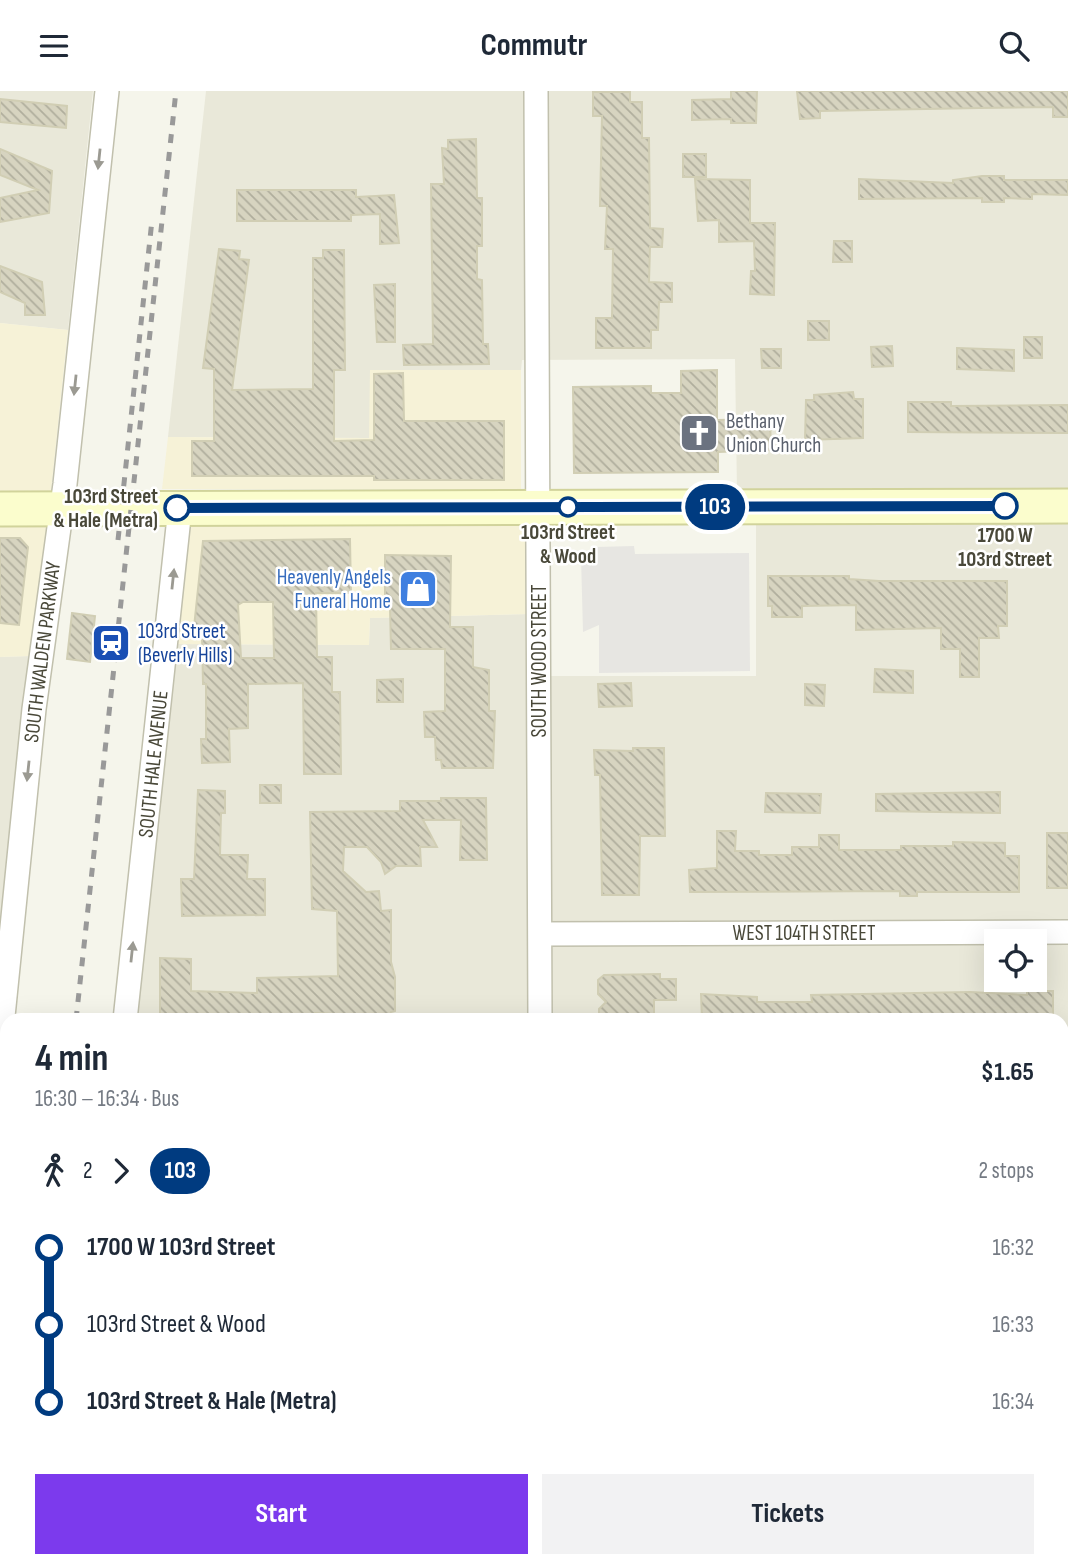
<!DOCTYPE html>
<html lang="en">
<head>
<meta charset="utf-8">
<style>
  body { margin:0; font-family:"Sofia Sans Condensed",sans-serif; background:#f2f2f3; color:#1f2937; height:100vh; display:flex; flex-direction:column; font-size:26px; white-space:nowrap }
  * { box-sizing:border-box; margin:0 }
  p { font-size:23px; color:#747a83 }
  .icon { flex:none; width:38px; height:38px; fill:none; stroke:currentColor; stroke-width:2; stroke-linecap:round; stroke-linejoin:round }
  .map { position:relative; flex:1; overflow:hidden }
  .sheet { position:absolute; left:0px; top:922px; width:1069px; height:555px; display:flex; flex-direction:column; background:#fff; border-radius:21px 21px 0 0; box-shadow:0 7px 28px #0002 }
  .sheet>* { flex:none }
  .badge { padding:0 14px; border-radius:23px; font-size:24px; line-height:46px }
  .controls { position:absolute; left:984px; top:838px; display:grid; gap:14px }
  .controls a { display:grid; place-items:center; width:63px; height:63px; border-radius:0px; background:#fff; box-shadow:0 7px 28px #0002; font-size:35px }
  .map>.badge { position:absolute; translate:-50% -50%; box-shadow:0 0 0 4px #fff }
  .legs { display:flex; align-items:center; gap:10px; height:77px; padding:0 35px; font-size:23px }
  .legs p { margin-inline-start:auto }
  .summary { display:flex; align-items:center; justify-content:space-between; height:119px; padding:0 35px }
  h1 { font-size:38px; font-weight:700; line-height:52px }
  .primary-button { display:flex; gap:14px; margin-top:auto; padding:14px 35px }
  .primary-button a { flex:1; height:80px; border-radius:0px; background:#7c3aed; color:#fff; font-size:28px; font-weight:700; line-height:80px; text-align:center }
  .primary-button a+a { background:#f2f2f3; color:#1f2937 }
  ul { padding:0 35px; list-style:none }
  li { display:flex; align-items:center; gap:24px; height:77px; font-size:26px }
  li i { display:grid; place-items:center; width:10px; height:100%; margin:0 9px; background:currentColor }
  li i::after { content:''; width:18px; height:18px; margin:-9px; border:5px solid; border-radius:50%; background:#fff }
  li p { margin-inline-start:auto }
  li:first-child i { background:linear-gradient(#0000 50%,currentColor 0) }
  li:last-child i { background:linear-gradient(currentColor 50%,#0000 0) }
  header { display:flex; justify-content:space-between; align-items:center; height:91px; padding:0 35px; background:#fff; font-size:32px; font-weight:700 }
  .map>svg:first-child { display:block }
  .residential { fill:#e9e8d9; fill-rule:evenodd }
  .commercial { fill:#f6f2d7 }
  .parking { fill:#e7e6e2 }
  .building { fill:url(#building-back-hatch); stroke:#d1ceb4; stroke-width:2; fill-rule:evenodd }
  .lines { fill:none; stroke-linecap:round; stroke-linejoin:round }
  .street-casing { stroke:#c1c0ad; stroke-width:26 }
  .secondary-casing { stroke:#d1d39b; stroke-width:37 }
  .street { stroke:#fff; stroke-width:23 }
  .secondary { stroke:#fbfdcd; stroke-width:33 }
  .rail { stroke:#999; stroke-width:5; stroke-dasharray:9 9; stroke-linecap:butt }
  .oneway { fill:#9b9a92 }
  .line-1-casing { stroke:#fff; stroke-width:16 }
  .line-1 { stroke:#003b80; stroke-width:10 }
  .stop-1-dot { fill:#fff; stroke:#003b80; stroke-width:3.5 }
  .labels { text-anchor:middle; stroke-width:5; stroke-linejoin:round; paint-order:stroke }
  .worship-label { font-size:21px; fill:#5b616d; stroke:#fff; text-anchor:start }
  .stop-label { font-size:21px; font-weight:bold; fill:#494839; stroke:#fff }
  .shop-label { font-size:21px; fill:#366cbe; stroke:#fff; text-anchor:end }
  .transit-label { font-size:21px; fill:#164399; stroke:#fff; text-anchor:start }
  .street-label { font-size:21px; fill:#494839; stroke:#fff }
</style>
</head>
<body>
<header><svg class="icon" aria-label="menu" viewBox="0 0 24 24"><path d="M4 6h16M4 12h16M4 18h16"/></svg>Commutr<svg class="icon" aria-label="search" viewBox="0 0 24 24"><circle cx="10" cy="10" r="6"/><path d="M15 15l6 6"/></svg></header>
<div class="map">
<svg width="1068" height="1476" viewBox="0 0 1068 1476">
  <defs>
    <pattern id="building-back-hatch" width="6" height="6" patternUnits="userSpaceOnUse" patternTransform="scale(1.75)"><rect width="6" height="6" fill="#d7d4c0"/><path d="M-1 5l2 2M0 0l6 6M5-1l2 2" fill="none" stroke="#b0ae9d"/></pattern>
  </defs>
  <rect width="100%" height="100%" fill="#f5f5eb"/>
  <!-- residential -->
  <path class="residential" d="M0,0H93L68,239L0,232Z
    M206,0H1068V399L737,401L735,268L522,269L521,279H370V347L168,346Z
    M1068,429V1476H70L71,1470H1062V929H134L178,553L369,554L370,527L530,523L531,585H756V430ZM996,850H1034V889H996Z
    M30,565L0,848V566Z"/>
  <!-- commercial -->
  <path class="commercial" d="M0,232L68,239L51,400H0Z
    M370,279H521V398H162L168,346L369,347Z
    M0,434H48L30,565L0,566Z
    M529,435L530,523L370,527L369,554L178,553L189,436Z"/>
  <!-- parking -->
  <path class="parking" d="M634,455L635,463L749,462L750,580L599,582V534L583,541L581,466L596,456Z"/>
  <!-- building -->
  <path class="building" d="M731,0H757L756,32H731V28L692,29V9L731,8Z
    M797,0H1068V26H1053V16L979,17L820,20V27L800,28Z
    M593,1H630V11H642V47H649L650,137L663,138L662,156H650L649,191L672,192V211H659L658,239H651V257H596V227H612L613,158H605L607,115H600L602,25H593Z
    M0,8L67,15L66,37L0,31Z
    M476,48L477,107H482V155H477V188L482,189L483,253H488L489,273L404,274L403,254L433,253L431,93H444L442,57L448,58V49Z
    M0,58L52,80L49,122L0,131V107L38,99L0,84Z
    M683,63H706V86H683Z
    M982,85H1004V89H1068V104L1032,103V108L1004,107V111H982V107L859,108V88L953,92V89Z
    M695,88L750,89V132H775L774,204L750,203L751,180H755L754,150L719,151V129L698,130Z
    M237,99H356V106L394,104L399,152L380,153V123L351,124V130H237Z
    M834,150H852V171H833Z
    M219,158L240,160L239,168L249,169L232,299L313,298V167H323V159H344L345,279H334V350L374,349V283L403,282L404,330H504V389H374V385H192V350H214V278L203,277Z
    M0,175L42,191L45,224H25V212L0,201Z
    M395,193V251H377L374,194Z
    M808,230H829V249H808Z
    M1024,246H1042V267H1024Z
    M892,255L893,275L872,276L871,256Z
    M957,257L1014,259V280L957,278Z
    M761,258H781V277H762Z
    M717,279V329L770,328L771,359L718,361V381L574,382L573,296L651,295V302H681V280Z
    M853,301L854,308H863V347L805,349L806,309H814V304Z
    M908,311H951V315L1068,314V342L908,341Z
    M0,447H20L28,456L19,534L0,532Z
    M350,448L351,502H316L317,566H332V601H340L341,683H304L303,592L248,593V637L229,638L230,671L202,672L201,648H206V593H203L202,546H193L203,450ZM243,511H273L274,567H241L238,514Z
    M385,464L451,465L450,536H473V576L489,579V620H495L493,677H442L441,669H436L435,646H425L424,621L445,620V558H391L390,517H385Z
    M768,485H849V488L879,490H1007V535H998L999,547H979V586H960V558H941V537L856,539V514L802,515V526H772V515H768Z
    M72,522L95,525L90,571L67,568Z
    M875,578L913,580V602L874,601Z
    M403,588V611H377V589Z
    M631,592L632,615L599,616L598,593Z
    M805,593L825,594L824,615L805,614Z
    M633,657H664L665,745H640L639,804H602L600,684H595L594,659L633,660Z
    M260,694H281V712H260Z
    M198,699L225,700V722H221L220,764H248L247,788H265V824L182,825L181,788H194Z
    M1000,701V722L876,720V703Z
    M766,702L821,703L820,722L765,721Z
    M441,707H486L487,769H460L461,729H423L437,756H420L421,775H396L385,783L381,771L367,756H344L343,780L366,801L379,800L381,820L391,819V871L395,886V920L391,921V929H357V924L315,922V929H160V867L191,868V900L257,902V887L338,885L337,820L312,818L310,721L400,720V710H441Z
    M717,740H736L735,760H759V764H792V756H819V744H839V759H901V755H953V751L1005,752V765H1019V801H917V805H900V800L690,801L689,779L717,777Z
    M1047,742H1068V797H1047Z
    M660,883V888H676V909H654V929H599V918L606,911L598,903V889L604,884Z
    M1027,900H1053V929H702L701,903L757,906V911H812L811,904L970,901L1027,904Z"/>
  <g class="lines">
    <!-- street casing -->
    <g class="street-casing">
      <path id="street" d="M536,0L540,929
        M540,843L1068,841
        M125,929L180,417
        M0,955L34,618L65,393L107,0
        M1062,1272H1068
        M541,1470V1476
        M67,1476L68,1470"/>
    </g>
    <!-- secondary casing -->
    <g class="secondary-casing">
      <path id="secondary" d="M0,418L1068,415"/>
    </g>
    <!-- street -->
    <use href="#street" class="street"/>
    <!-- secondary -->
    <use href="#secondary" class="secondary"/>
    <!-- rail -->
    <path class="rail" d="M118,449L152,129
      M76,929L176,0
      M16,1476L17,1470"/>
  </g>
  <!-- one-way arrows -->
  <defs><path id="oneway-solid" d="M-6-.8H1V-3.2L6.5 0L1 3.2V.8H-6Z" transform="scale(1.75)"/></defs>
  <g class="oneway">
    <use href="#oneway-solid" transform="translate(99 68) rotate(96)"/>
    <use href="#oneway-solid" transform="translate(75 294) rotate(96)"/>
    <use href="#oneway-solid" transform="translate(173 488) rotate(-84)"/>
    <use href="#oneway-solid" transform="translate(28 680) rotate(96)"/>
    <use href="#oneway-solid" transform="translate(132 861) rotate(-84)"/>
  </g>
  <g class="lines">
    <!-- line-1 casing -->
    <g class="line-1-casing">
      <path id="line-1" d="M177,417L1005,415"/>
    </g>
    <!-- line-1 -->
    <use href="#line-1" class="line-1"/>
  </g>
  <!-- icons -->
  <defs>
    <g id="church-square" transform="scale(2.0125)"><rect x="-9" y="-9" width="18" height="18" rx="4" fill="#6b7280" stroke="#fff"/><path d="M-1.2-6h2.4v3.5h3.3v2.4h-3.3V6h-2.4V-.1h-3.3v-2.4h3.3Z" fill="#fff"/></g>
    <g id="shop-square" transform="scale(2.0125)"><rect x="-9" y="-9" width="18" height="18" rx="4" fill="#3f7fe0" stroke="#fff"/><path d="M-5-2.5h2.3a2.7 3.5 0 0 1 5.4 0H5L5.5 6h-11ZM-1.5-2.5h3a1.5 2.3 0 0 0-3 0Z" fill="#fff"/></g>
    <g id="station-square" transform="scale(2.0125)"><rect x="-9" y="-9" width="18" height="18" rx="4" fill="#1a4fb4" stroke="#fff"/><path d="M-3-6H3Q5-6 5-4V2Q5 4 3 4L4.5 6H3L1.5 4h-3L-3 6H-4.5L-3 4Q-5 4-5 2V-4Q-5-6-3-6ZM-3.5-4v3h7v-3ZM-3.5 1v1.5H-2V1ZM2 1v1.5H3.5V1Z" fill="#fff"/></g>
  </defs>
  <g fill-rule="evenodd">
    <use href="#church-square" x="699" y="342"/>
    <use href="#shop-square" x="418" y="498"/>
    <use href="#station-square" x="111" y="552"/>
  </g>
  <!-- markers -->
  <g class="stop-1-dot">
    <circle cx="1005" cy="415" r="12"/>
    <circle cx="568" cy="416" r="9"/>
    <circle cx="177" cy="417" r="12"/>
  </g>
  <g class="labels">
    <!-- worship labels -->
    <g class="worship-label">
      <text x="726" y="337">Bethany<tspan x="726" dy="24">Union Church</tspan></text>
    </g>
    <!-- stop labels -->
    <g class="stop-label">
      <text x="158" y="412" text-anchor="end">103rd Street<tspan x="158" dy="24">&amp; Hale (Metra)</tspan></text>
      <text x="568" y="448">103rd Street<tspan x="568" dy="24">&amp; Wood</tspan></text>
      <text x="1005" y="451">1700 W<tspan x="1005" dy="24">103rd Street</tspan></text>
    </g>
    <!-- shop labels -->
    <g class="shop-label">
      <text x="391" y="493">Heavenly Angels<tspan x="391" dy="24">Funeral Home</tspan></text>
    </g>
    <!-- transit labels -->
    <g class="transit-label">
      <text x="138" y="547">103rd Street<tspan x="138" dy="24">(Beverly Hills)</tspan></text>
    </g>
    <!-- street labels -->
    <g class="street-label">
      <text transform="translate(42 561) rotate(-83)" y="7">SOUTH WALDEN PARKWAY</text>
      <text transform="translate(539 570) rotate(-90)" y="7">SOUTH WOOD STREET</text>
      <text transform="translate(153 673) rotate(-84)" y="7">SOUTH HALE AVENUE</text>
      <text x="804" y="849">WEST 104TH STREET</text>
    </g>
  </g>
</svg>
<div class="controls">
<a><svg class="icon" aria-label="locate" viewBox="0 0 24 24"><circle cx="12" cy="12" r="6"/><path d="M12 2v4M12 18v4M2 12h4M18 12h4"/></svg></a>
</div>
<b class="badge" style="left:715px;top:416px;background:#003b80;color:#fff">103</b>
<section class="sheet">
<div class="summary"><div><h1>4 min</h1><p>16:30 – 16:34 · Bus</p></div><b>$1.65</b></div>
<div class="legs"><svg class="icon" aria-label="walk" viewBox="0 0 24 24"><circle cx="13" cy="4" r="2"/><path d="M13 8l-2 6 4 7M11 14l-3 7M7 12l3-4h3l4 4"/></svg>2<svg class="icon" aria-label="forward" viewBox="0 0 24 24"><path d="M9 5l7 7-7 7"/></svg><b class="badge" style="background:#003b80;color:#fff">103</b><p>2 stops</p></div>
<ul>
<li><i style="color:#003b80"></i><b>1700 W 103rd Street</b><p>16:32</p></li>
<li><i style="color:#003b80"></i><span>103rd Street &amp; Wood</span><p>16:33</p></li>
<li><i style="color:#003b80"></i><b>103rd Street &amp; Hale (Metra)</b><p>16:34</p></li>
</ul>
<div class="primary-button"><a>Start</a><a>Tickets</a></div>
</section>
</div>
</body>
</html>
